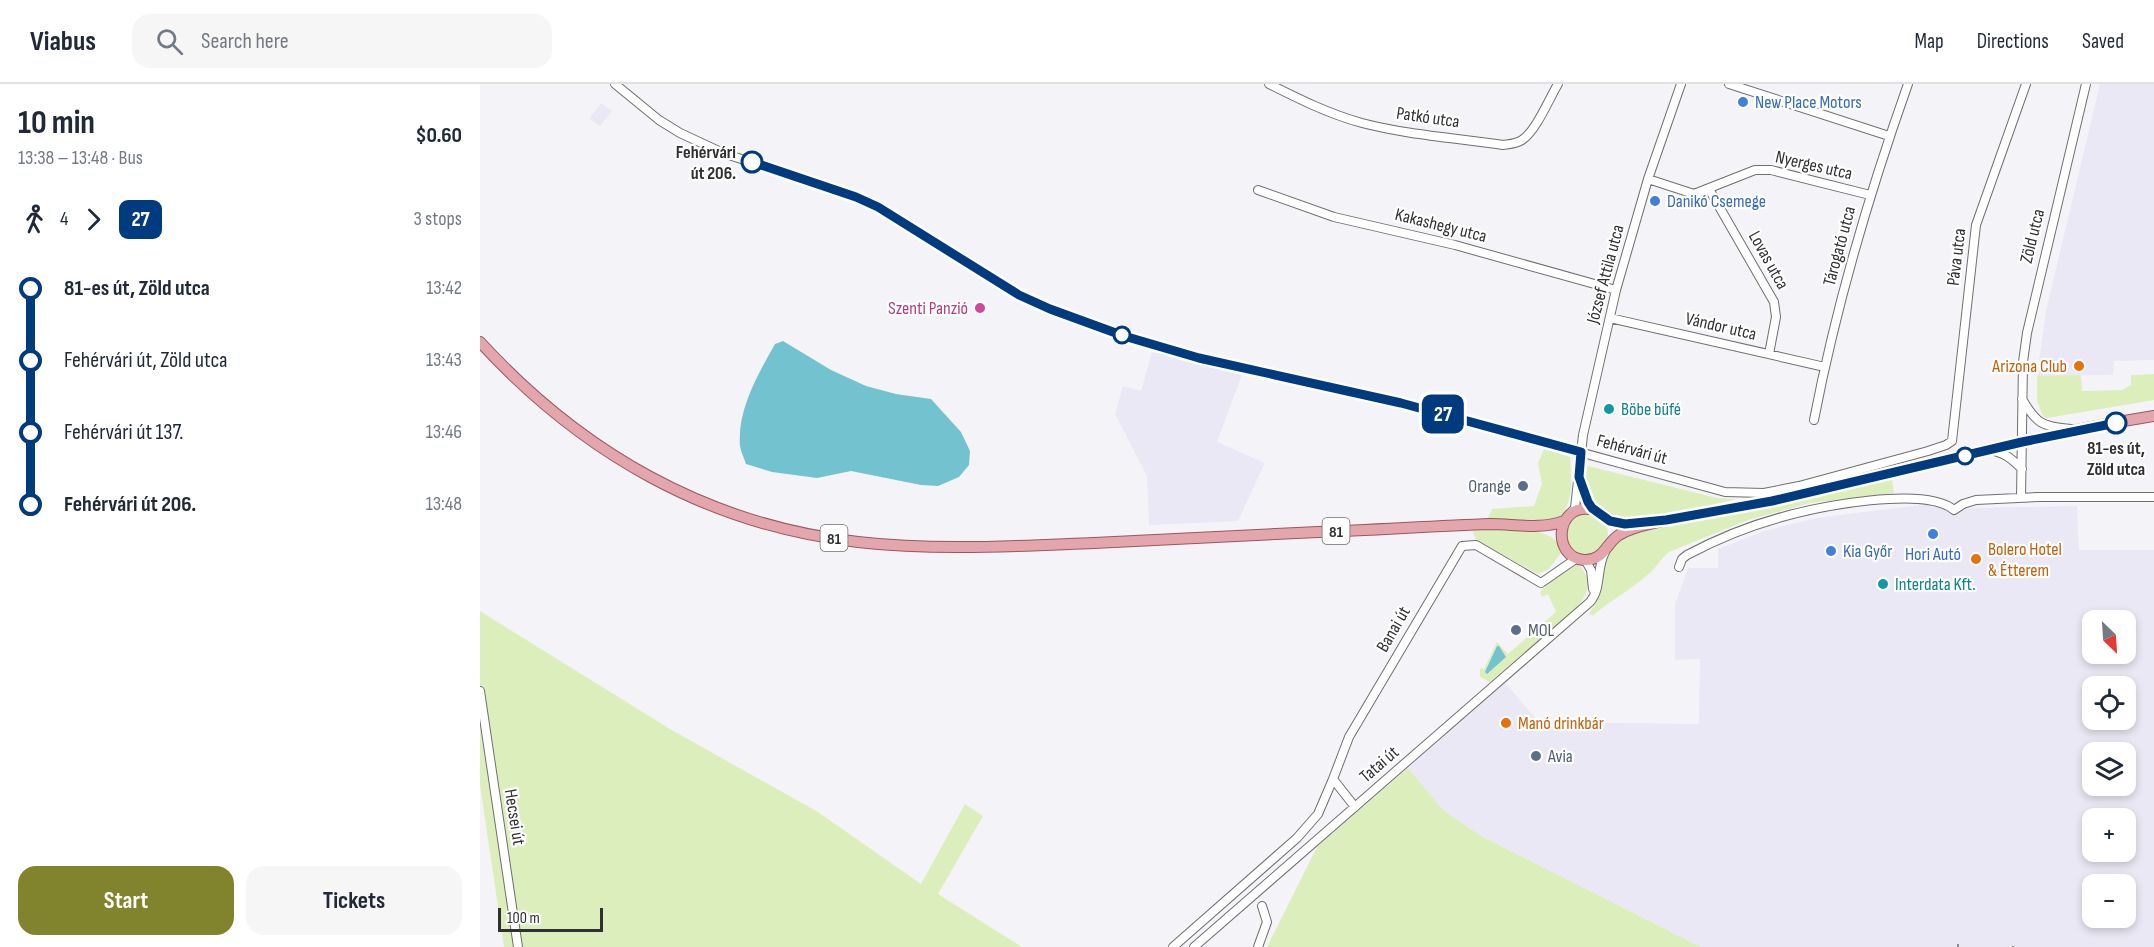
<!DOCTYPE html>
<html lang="en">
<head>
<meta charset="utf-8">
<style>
  body { margin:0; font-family:"Sofia Sans Condensed",sans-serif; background:#f6f6f7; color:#1f2937; height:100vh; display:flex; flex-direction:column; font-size:22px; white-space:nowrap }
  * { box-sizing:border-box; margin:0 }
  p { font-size:20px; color:#747a83 }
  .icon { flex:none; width:33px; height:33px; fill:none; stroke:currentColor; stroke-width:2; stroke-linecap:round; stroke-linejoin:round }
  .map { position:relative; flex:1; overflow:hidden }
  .side { display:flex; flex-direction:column; background:#fff; width:480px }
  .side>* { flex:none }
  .badge { padding:0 12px; border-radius:9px; font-size:21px; line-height:39px }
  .needle { width:39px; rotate:155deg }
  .fabs { position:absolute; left:1602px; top:526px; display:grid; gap:12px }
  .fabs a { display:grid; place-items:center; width:54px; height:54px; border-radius:12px; background:#fff; box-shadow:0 3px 9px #0003; font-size:30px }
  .scale { position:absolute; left:18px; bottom:15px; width:105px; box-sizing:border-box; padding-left:6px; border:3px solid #303032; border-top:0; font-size:16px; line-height:21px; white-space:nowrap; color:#303032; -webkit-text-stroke:4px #fff; paint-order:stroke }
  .map>.badge { position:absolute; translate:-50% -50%; box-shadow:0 0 0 3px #fff }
  .legs { display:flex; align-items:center; gap:9px; height:66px; padding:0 18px; font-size:20px }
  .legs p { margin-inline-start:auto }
  .summary { display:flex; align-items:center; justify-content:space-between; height:102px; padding:0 18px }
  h1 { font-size:33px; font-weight:700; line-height:45px }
  .cta { display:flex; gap:12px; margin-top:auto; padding:12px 18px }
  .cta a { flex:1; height:69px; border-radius:18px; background:#81832d; color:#fff; font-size:24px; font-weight:700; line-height:69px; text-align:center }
  .cta a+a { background:#f6f6f7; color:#1f2937 }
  ul { padding:0 18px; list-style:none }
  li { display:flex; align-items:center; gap:21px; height:72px; font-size:22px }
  li i { display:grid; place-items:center; width:9px; height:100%; margin:0 8px; background:currentColor }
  li i::after { content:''; width:15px; height:15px; margin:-8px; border:4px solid; border-radius:50%; background:#fff }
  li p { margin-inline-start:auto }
  li:first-child i { background:linear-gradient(#0000 50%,currentColor 0) }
  li:last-child i { background:linear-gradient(currentColor 50%,#0000 0) }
  header { display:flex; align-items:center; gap:36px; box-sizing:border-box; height:84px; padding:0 30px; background:#fff; border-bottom:2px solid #e0e1e3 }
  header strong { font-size:28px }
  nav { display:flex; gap:33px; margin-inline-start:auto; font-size:21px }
  .search { width:420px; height:54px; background:#f6f6f7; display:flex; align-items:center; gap:15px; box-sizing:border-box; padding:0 21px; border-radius:18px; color:#747a83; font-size:22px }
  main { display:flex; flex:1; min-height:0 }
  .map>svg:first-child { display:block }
  .built { fill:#e9e8f4; fill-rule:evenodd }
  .green { fill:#ddeebd }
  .water { fill:#73c2cf }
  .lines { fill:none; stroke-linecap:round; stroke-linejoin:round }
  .minor-casing { stroke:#6f6f72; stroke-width:10 }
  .major-casing { stroke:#99565d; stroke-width:12 }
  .minor { stroke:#fff; stroke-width:8 }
  .major { stroke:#e3a6ac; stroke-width:10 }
  .rail { stroke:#8c8c8f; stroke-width:2; stroke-dasharray:12 6; stroke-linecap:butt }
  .line-1-casing { stroke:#fff; stroke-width:14 }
  .line-1 { stroke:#003b80; stroke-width:9 }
  .shop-dot { fill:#3f7fe0; stroke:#fff; stroke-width:2 }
  .stop-1-dot { fill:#fff; stroke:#003b80; stroke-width:3 }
  .hotel-dot { fill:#d1479c; stroke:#fff; stroke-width:2 }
  .food-dot { fill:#e8710a; stroke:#fff; stroke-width:2 }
  .culture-dot { fill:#0f9aa8; stroke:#fff; stroke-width:2 }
  .service-dot { fill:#5c6f8a; stroke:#fff; stroke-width:2 }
  .labels { text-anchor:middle; stroke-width:4.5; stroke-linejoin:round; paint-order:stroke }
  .shield { fill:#fff; stroke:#6e6e70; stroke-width:1.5 }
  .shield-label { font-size:16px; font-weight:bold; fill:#303032 }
  .shop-label { font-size:18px; fill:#366cbe; stroke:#fff; text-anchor:start }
  .street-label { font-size:18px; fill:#303032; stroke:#fff }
  .stop-label { font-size:18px; font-weight:bold; fill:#303032; stroke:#fff; text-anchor:end }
  .hotel-label { font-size:18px; fill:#b23c85; stroke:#fff; text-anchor:end }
  .food-label { font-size:18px; fill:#c56008; stroke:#fff; text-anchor:start }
  .culture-label { font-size:18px; fill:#0d838f; stroke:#fff; text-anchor:start }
  .service-label { font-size:18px; fill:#4e5e75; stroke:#fff; text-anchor:start }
</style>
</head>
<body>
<header>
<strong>Viabus</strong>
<div class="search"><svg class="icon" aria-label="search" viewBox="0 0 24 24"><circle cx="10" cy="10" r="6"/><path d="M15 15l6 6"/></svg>Search here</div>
<nav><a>Map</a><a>Directions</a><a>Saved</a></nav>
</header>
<main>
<section class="side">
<div class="summary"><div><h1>10 min</h1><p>13:38 – 13:48 · Bus</p></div><b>$0.60</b></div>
<div class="legs"><svg class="icon" aria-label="walk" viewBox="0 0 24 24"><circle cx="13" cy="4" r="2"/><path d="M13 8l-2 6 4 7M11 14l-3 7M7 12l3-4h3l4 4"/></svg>4<svg class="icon" aria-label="forward" viewBox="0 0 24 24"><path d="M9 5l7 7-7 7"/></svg><b class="badge" style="background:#003b80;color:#fff">27</b><p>3 stops</p></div>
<ul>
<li><i style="color:#003b80"></i><b>81-es út, Zöld utca</b><p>13:42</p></li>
<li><i style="color:#003b80"></i><span>Fehérvári út, Zöld utca</span><p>13:43</p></li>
<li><i style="color:#003b80"></i><span>Fehérvári út 137.</span><p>13:46</p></li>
<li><i style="color:#003b80"></i><b>Fehérvári út 206.</b><p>13:48</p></li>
</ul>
<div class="cta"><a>Start</a><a>Tickets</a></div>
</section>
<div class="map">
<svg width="1674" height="863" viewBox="0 0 1674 863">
  <rect width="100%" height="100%" fill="#f4f4f8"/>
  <!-- built -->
  <path class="built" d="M1620,0H1674V276L1634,277L1633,291L1557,292L1566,227Z
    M121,19L132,27L120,42L109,35Z
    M672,268L762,291L737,358L785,379L758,437L669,441L667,392L635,330L643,302L661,307Z
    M1449,420L1488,424L1597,422L1599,466H1674V863H1221L1001,752L963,726L928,684L1025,599L1059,638L1219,640L1220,575L1195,576V520L1208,484H1238V465L1284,447L1336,434ZM1612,537H1646V570H1612ZM1612,603H1646V636H1612ZM1612,669H1646V702H1612ZM1612,735H1646V768H1612ZM1612,801H1646V834H1612Z"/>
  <!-- green -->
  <path class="green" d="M1674,290V316L1567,334L1563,332L1557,317V292L1601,291L1602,307L1642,306L1651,301V291Z
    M1064,365L1090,373C1091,395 1095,424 1075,437L1005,440L1012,425L1054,422L1062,400L1058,379Z
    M1108,382L1237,414L1256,415L1210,427L1175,433L1136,435L1110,416L1106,404V388Z
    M1412,396L1414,409L1330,419L1268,436L1189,468C1181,474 1177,483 1170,489C1152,505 1130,517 1112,532L1109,529L1117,518L1121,502V485L1126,475L1140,454L1150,450L1180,442L1286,423L1357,405Z
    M1086 450a21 21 0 1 1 42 0a21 21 0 1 1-42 0Z
    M1018,444C1038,446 1079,443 1081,469L1068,486L1058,490L996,456L992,446Z
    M1096,478C1113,495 1111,506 1096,525L1010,598L1000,593V584L1004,585L1017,558L1028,570L1076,528L1068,510L1062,513L1060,508L1084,484Z
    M0,527L190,645L338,728L441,800L485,720L503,732L458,810L542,863H24L0,701Z
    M928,684L963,726L1001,752L1221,863H787L837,763Z"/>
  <!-- water -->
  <path class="water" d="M303,257L351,286L386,302L416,310L451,315L481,348L490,367L489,381L479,393L458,402L441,401L371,387L337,394L292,388L266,380C264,374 261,368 260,362C257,326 278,290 295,260Z
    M1017,562H1019L1026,573L1007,590L1005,588Z"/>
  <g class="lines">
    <!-- minor casing -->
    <g class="minor-casing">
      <path id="minor" d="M135,0L179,36L200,49L243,69L376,113L398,123L539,211L570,225L682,265L921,319L1245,408L1284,409L1319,402L1448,367L1466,361L1472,357L1496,141L1546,0
        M789,0C819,15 849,30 882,39C928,51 976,54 1023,61C1030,60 1036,60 1042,56C1056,47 1069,15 1078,0
        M1249,0L1409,52
        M1168,95L1214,110L1275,86H1291L1390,111
        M1229,105L1294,218L1296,233L1289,270
        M778,106L854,133L975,161L1136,206
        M1130,234L1345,283
        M1542,315C1556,339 1562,343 1591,345
        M1334,336C1356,222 1389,110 1428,0
        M1510,366C1525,369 1531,374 1542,385
        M1100,395L1108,418L1115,426
        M1541,414L1543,278L1547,249L1606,0
        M1090,430L1095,424L1103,351L1136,206L1168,95L1201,0
        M1105,476L1111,486L1113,505
        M1199,483L1202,475L1207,471C1237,455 1269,442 1302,433C1337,423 1445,401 1474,426L1483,420L1496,416L1558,413H1674
        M1061,499L1097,474
        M0,607L38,863
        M875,723L853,695L869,653L982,462L996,461L1061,499
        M693,863L817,754L838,730L853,695
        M714,863L1110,518C1122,504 1116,484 1125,468
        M778,863L787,838L782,822"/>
    </g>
    <!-- major casing -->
    <g class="major-casing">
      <path id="major" d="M0,258C101,368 227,441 378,458C456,467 535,462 614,459C688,455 763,452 838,448C895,446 953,442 1010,440C1035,440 1061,446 1084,437
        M1186,436C1172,440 1152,442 1139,451C1126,459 1124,477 1104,476C1071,473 1076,420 1110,425C1122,426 1128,439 1142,440C1164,441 1187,436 1209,432C1252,425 1295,416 1338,406C1449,380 1561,350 1674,332"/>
    </g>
    <!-- minor -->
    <use href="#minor" class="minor"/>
    <!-- major -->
    <use href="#major" class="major"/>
    <!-- rail -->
    <path class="rail" d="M1478,860V863
      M1533,862V863"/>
  </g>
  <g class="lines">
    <!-- line-1 casing -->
    <g class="line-1-casing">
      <path id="line-1" d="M272,78L376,113L398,123L539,211L570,225L644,252L719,274L921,319L1101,368L1099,393L1108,418L1112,424L1130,437L1145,440L1186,436L1292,417L1542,358L1636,339"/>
    </g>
    <!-- line-1 -->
    <use href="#line-1" class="line-1"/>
  </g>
  <!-- markers -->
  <g class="shop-dot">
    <circle cx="1263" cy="18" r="6"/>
    <circle cx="1175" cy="117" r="6"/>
    <circle cx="1453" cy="450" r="6"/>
    <circle cx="1351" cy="467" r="6"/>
  </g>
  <g class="stop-1-dot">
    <circle cx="272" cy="78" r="10"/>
    <circle cx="642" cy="251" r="8"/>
    <circle cx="1636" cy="339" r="10"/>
    <circle cx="1485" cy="372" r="8"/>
  </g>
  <circle class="hotel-dot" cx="500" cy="224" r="6"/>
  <g class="food-dot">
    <circle cx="1599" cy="282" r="6"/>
    <circle cx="1496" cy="475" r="6"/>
    <circle cx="1026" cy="639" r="6"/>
  </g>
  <g class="culture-dot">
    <circle cx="1129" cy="325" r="6"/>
    <circle cx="1403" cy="500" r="6"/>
  </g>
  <g class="service-dot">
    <circle cx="1043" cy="402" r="6"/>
    <circle cx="1036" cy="546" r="6"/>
    <circle cx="1056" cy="672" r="6"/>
  </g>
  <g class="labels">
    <!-- shield labels -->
    <g class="shield">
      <rect x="842.5" y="434" width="27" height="26" rx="4.5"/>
      <rect x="340.5" y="441" width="27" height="26" rx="4.5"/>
    </g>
    <g class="shield-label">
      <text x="856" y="453">81</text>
      <text x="354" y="460">81</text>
    </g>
    <!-- shop labels -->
    <g class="shop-label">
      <text x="1275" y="24">New Place Motors</text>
      <text x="1187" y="123">Danikó Csemege</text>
      <text x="1363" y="473">Kia Győr</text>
      <text x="1453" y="476" text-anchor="middle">Hori Autó</text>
    </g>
    <!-- street labels -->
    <g class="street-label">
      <text transform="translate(948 33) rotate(8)" y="6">Patkó utca</text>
      <text transform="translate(1334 81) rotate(13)" y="6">Nyerges utca</text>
      <text transform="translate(961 141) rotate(14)" y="6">Kakashegy utca</text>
      <text transform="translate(1552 152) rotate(-76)" y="6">Zöld utca</text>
      <text transform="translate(1359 162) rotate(-75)" y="6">Tárogató utca</text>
      <text transform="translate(1476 173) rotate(-83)" y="6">Páva utca</text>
      <text transform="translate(1289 176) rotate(61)" y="6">Lovas utca</text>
      <text transform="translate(1125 190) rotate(-75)" y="6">József Attila utca</text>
      <text transform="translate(1241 242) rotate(13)" y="6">Vándor utca</text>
      <text transform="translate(1152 365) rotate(15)" y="6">Fehérvári út</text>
      <text transform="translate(913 545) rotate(-60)" y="6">Banai út</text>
      <text transform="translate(899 680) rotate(-41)" y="6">Tatai út</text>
      <text transform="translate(35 733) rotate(81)" y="6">Hecsei út</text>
    </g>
    <!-- stop labels -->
    <g class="stop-label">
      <text x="256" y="74">Fehérvári<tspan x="256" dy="21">út 206.</tspan></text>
      <text x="1636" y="370" text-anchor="middle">81-es út,<tspan x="1636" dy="21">Zöld utca</tspan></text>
    </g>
    <!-- hotel labels -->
    <g class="hotel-label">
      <text x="488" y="230">Szenti Panzió</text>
    </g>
    <!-- food labels -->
    <g class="food-label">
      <text x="1587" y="288" text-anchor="end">Arizona Club</text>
      <text x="1508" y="471">Bolero Hotel<tspan x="1508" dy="21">&amp; Étterem</tspan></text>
      <text x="1038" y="645">Manó drinkbár</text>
    </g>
    <!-- culture labels -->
    <g class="culture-label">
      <text x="1141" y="331">Böbe büfé</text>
      <text x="1415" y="506">Interdata Kft.</text>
    </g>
    <!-- service labels -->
    <g class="service-label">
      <text x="1031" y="408" text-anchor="end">Orange</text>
      <text x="1048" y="552">MOL</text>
      <text x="1068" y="678">Avia</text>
    </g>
  </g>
</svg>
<div class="fabs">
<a><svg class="needle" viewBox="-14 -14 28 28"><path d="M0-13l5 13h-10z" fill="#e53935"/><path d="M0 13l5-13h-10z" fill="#747a83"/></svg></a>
<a><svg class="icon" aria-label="locate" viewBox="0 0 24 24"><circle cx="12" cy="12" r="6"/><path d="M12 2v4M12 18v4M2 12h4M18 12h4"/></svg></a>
<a><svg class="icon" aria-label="layers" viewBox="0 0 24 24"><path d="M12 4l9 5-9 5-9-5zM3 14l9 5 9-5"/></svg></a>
<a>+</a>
<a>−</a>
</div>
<div class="scale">100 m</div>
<b class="badge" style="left:963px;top:330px;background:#003b80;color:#fff">27</b>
</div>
</main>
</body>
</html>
